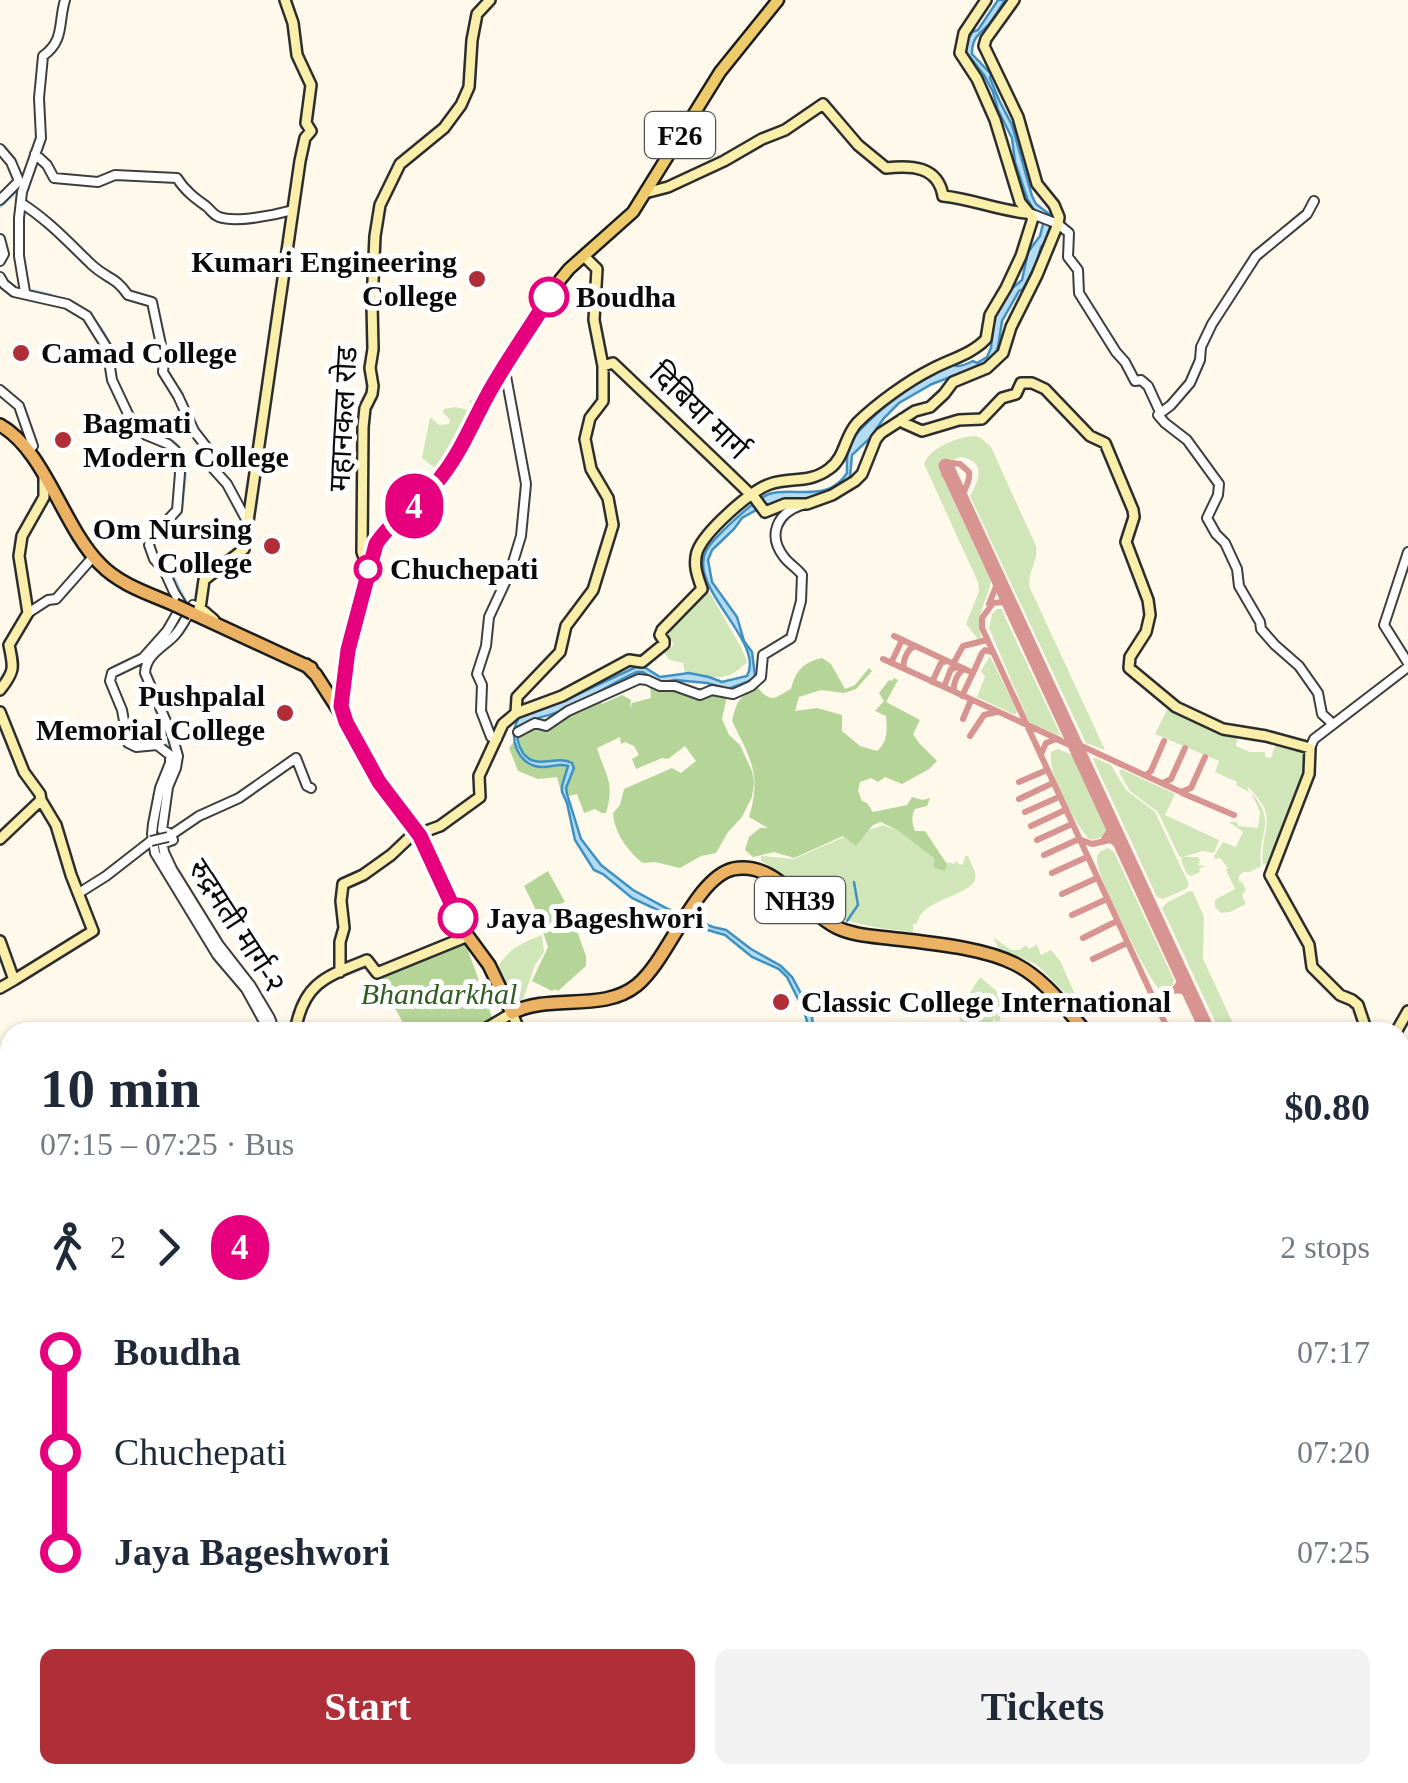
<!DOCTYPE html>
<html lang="en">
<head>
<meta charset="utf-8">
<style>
  body { margin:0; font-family:"Times New Roman","Noto Sans Devanagari",serif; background:#f2f2f3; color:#1f2937; height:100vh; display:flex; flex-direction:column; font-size:38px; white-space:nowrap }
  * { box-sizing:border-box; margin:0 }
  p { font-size:32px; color:#747a83 }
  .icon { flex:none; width:55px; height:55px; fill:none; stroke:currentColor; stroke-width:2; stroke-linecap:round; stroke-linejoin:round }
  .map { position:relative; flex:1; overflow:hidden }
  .sheet { position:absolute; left:0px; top:1022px; width:1410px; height:762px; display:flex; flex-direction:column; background:#fff; border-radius:30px 30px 0 0; box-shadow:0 2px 8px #0004 }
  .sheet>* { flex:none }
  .badge { padding:0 20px; border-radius:32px; font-size:35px; line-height:65px }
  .map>.badge { position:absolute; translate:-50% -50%; box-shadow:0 0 0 5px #fff }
  .legs { display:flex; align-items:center; gap:15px; height:110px; padding:0 40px; font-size:32px }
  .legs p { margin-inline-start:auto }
  .summary { display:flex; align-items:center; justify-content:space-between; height:170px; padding:0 40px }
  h1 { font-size:55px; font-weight:600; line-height:75px }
  .cta { display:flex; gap:20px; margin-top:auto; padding:20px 40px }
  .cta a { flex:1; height:115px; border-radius:15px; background:#b02e37; color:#fff; font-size:40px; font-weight:600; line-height:115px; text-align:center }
  .cta a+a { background:#f2f2f3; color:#1f2937 }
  ul { padding:0 40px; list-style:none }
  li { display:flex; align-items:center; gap:35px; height:100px; font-size:38px }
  li i { display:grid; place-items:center; width:15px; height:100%; margin:0 12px; background:currentColor }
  li i::after { content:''; width:25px; height:25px; margin:-12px; border:8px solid; border-radius:50%; background:#fff }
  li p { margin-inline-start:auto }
  li:first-child i { background:linear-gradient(#0000 50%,currentColor 0) }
  li:last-child i { background:linear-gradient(currentColor 50%,#0000 0) }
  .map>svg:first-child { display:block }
  .green { fill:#d0e5b8 }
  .forest { fill:#b4d498 }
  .water { fill:#b3dbf1; stroke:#4091c2; stroke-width:2.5 }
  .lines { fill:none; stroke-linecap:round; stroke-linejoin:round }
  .stream { stroke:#4091c2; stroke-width:2.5 }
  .river { stroke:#b3dbf1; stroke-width:6 }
  .taxiway { stroke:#d79491; stroke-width:6 }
  .runway { stroke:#d79491; stroke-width:15 }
  .tertiary-casing { stroke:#3e3e3e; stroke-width:12 }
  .secondary-casing { stroke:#2d2d2d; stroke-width:14 }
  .primary-casing { stroke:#1c1c1c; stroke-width:15 }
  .trunk-casing { stroke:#1c1c1c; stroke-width:16 }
  .tertiary { stroke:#fff; stroke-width:8 }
  .secondary { stroke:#f9efab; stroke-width:9 }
  .primary { stroke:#eecb6a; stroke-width:10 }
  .trunk { stroke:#ecb264; stroke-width:11 }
  .tertiary-bridge-casing { stroke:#3e3e3e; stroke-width:12; stroke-linecap:butt }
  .trunk-bridge-casing { stroke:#1c1c1c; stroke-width:16; stroke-linecap:butt }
  .tertiary-bridge { stroke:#fff; stroke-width:8 }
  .trunk-bridge { stroke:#ecb264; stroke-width:11 }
  .line-1-casing { stroke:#fff; stroke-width:22 }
  .line-1 { stroke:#e6007e; stroke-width:15 }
  .poi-dot { fill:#b02e37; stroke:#fff; stroke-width:4 }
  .stop-1-dot { fill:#fff; stroke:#e6007e; stroke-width:5 }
  .labels { text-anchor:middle; stroke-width:10; stroke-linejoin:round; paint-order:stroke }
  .shield { fill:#fff; stroke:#545454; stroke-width:2.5 }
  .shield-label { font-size:28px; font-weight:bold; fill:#0b0b0b }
  .poi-label { font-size:30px; font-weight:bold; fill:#0b0b0b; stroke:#fff; text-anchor:end }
  .stop-label { font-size:30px; font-weight:bold; fill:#0b0b0b; stroke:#fff; text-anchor:start }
  .street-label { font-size:30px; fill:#0b0b0b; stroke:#fff }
  .park-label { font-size:30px; font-style:italic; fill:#2f5d21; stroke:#fff }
</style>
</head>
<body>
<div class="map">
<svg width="1408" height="1783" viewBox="0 0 1408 1783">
  <rect width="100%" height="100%" fill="#fef9eb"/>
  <!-- green -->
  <path class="green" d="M474,399L479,403L455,450L439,471L422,458L430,417L439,425L449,424L450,420L443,412L444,409L455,407L469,410L472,407L469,401Z
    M975,436L981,438L991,447L1036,546C1039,561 1026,573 1030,588L1105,750L1086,743L970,496C980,479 986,460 960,457L938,467L991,582C987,602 973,618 982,639H978L966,624L979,591L978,582L924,464C930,447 958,437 975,436Z
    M707,588L742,649L747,662C724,686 713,675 685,673L683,663L670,660L664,653L674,644L663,631Z
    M1002,609L1004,615L1061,736L1030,724L989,628L992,614L997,609Z
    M990,656L1017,711L1015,715L977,697L985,677L981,671Z
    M1170,704L1238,734L1236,746L1250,752H1265V757L1271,758L1277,741L1309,749L1305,773L1265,870L1266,863L1263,865C1259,828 1282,819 1247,786L1249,792L1236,785L1237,782L1215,772L1219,761L1155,734Z
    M1058,749L1072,755L1106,828C1106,837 1096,841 1089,839C1073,820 1048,776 1051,752Z
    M1095,758L1111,765L1126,790L1155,812L1189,884L1186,889L1163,899L1157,897L1093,759Z
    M1121,769L1175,794L1165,815L1219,840L1214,853L1203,851L1183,857H1198L1200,860L1198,865L1205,866L1199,869L1200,872L1191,876L1187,874L1181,861L1182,858L1179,856L1158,812L1130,791L1119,772Z
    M1251,792C1278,822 1257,833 1261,866L1250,872H1243L1239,876V882H1242L1246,890L1242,895L1246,904L1230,912L1221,913L1215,907V900L1235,889L1226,870L1228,868L1220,858L1215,859L1214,856L1223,842L1236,847L1243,832L1229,822H1237L1238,826L1258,828L1260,812Z
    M883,825L900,832L936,859L933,866L947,865V862L954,864L956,861L960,865L963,864L965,856H968C971,863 977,873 975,880C972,891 936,900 925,910C920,914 919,918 916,924H913V938L911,937L913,935L910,932C887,928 860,927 839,917C811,904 789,877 761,861V856L794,859L844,837L856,845L869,830Z
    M1108,848L1114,852L1174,980L1173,985L1165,990L1158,988C1146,973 1095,875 1097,858C1098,851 1102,851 1108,848Z
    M1190,891L1193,892L1204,917L1203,959L1237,1032H1220L1162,908L1168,902Z
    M542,935L544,952L535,965L523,999L520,1003L513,1005L496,970C509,948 520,944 542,935Z
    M993,937L1011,950H1020L1026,945L1029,949L1037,945L1041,955L1051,950L1060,961L1079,1003L1074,1002L1036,964L1005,952L1026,963L1041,974L1094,1032H1089L1000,952Z
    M980,977L999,993L998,998L1010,1007L999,1015L1001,1019L997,1022L993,1018V1022C986,1028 975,1030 966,1032L951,1002L964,994L967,997Z"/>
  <!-- forest -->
  <path class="forest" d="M822,658L831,664L845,689L855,685L869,668L872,671L856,689L844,693L821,690L799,697L795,711L817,708L842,715V731L860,746L877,751C888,742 887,730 886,716L875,711L884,701L879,693L889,680L892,681L894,678L898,680L886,702L920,720L913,734L919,743L937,761L929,769L902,784L885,777L878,782L871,778L860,782L858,791L862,801L867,803L873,812L907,805L912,797L923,800L930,798L927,806L915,809C911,816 912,823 915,831H925L947,864L945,871L933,867L935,859L900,832L881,822L873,825L856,846L843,836L794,858L774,852L753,857L745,850L749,837L760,828H768L749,817C762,774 750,758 732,721C737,701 738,697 758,688C772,704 774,698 791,689C795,672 803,662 822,658Z
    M650,686L675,688L687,693L712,691L727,696L722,719L729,735L740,745L752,771L754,782L752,797L742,817L728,832L716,853L701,856L680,868L655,862L643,863C628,852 614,832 613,813L620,805L624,789L672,768L681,773L696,761L685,746L668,759L662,758L636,769L632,759L639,755L634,746L625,742L621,744L620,737L597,748C606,777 615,782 606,813H602L595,809L584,813L577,794L569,796L561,792L557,777L538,779L518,771L509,748L526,727L547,726L599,697L602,704L622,695L631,700L630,709L632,703L651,698Z
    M548,871L565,902L557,905L566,930L577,931L586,956V966L558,991L555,989L552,991L532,981L548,947L534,906L524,886Z
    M465,942L493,1020L473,1032H408L377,975Z"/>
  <!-- water -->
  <path class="water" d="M998,0H1005C1000,8 995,16 989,24C979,35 972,37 972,54L991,74L990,78L999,100L1012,125L1032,196L1036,204L1049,214L1051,224L1045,242L1041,247L1036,264L1023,289L1019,291L1002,321L998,347L994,357L988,363L932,384L899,403L884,418L870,438L852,455L850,477L838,488L805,502L785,499L765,506L759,505L756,510L742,518L734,529L712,550L708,560L712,582L737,617L744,641L752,652L755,676L752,680L728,689L707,683L675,680L658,683L643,672H637C612,683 589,699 564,710C548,717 531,717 518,727C517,737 517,744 523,753C536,771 556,754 572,763L574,768L566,788L567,794L581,839L601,865L633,890L668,909L713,927L726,930L751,949L781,966L792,977L805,1001L812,1017L814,1032H810L804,1011L787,977L779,969L752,957L725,935L687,924L632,898L603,874L594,870L575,840L567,803L562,792V786L568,766C558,763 553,767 543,767C516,767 506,733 521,715L563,701L636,667H644L660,677L689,673L709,677L722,682L747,676C766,642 687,588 706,551C712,539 755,499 769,494C793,486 828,504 847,473C847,461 846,453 851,442C859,424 930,368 950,365C953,364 956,366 958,366C962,366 969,363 973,361L977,363L987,357L991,348L994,317L1010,290L1022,280L1028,252L1040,236L1045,216L1033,209L1027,198L1015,162L1012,138L998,110L993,92L984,75L966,52V44L972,32L978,30Z"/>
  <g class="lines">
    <!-- stream -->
    <path class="stream" d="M847,921L858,905L854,882"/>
    <!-- river -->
    <path class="river" d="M0,205L21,185L22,180
      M23,290L50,296
      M100,329L110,347L113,368
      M160,533L180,512L184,475L182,452L173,443L164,439
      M154,553L168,569L187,607L182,619L162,642
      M130,739L138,743L160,741L175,755
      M163,860C152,838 159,817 163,794"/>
    <!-- taxiway -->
    <path class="taxiway" d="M957,489L944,474L946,466L952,463L960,464L969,472C971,482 963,489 962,500
      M989,604L997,584L995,573
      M1012,609L1003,602L993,603L982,618V628L1169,1032
      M894,636L973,673L982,653L985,650L991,652
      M883,659L1060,740
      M891,663L902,640
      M953,664L963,646L987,640
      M904,668C902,661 908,648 915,646
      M932,682L941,663L947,661
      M944,687L951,669L958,667
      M954,691C953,684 957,672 965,669
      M962,696L973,673
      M963,719L971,700
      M970,736L984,715L996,712
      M1073,742L1181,792L1191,788L1205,757
      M1041,754L1046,743L1056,739L1072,746L1078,751
      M1146,775L1151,771L1164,741
      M1019,782L1047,770
      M1163,783L1171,779L1185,748
      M1182,793L1234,815
      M1019,799L1053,783
      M1025,812L1059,797
      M1031,826L1065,810
      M1104,839L1110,830V820
      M1037,840L1072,824
      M1044,855L1079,839L1092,844L1110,840L1122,847
      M1052,873L1087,857
      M1062,894L1097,878
      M1072,915L1107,899
      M1083,938L1117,921
      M1093,959L1127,943
      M1174,990L1180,982L1181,972
      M1159,1009L1161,998C1171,988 1181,988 1192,996
      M1400,1431L1403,1442L1400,1449"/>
    <!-- runway -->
    <path class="runway" d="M946,466L1208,1032
      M1400,1441L1402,1446"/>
    <!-- tertiary casing -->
    <g class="tertiary-casing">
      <path id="tertiary" d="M0,149L11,162L19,181L0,200
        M35,154L47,165L54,178L98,182L115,175L177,178C185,191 196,199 206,206C212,211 212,214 219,217C236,223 275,215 293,210
        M1314,201L1307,214L1256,256L1212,324L1201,347L1200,360L1190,383L1171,405L1158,415L1165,423L1187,440L1219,484L1218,495L1207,518L1216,534L1225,543L1237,569L1239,586L1260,622L1261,629L1275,645L1299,666L1318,693L1322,714L1333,724
        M21,203C48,220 69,243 92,265C107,279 115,276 128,295L152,302L164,359L163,372L178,396L194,431L208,449L201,455L227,484L248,523
        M1032,214L1058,224L1069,233L1068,257L1078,270L1079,293L1116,352L1125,362L1135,381L1141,380L1148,386L1160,412
        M0,239L4,254L0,261
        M0,277L4,284L14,292L67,304L87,316L107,348L112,380L129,416L146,435L168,444L175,450L180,473L177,510L151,538L149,545L154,559L164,570L174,592
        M25,292L19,256V218L22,192L41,138L39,98L43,56C65,40 58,23 65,0
        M0,390L19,406L33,446L28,451
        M1408,552L1384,625L1408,663
        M174,592L182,605L167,631L143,658L112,673L110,681L122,710L128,743L136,747L157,745L170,755V763L160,788L153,824L152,834L155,853L217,955L246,989L263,1020L267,1032
        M28,613L48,600L56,599L93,557
        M518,732L535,723L546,726L568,711L639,679L647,680L660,686H675L700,695L712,690L733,694L751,686L761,677L763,655L791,638L801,601L802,575C797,568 789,564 784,557C767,535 777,513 802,505
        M497,739L491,737L481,711L482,685L477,674L486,646L489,617L510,572L521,536L526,484L506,376L502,370
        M1310,748L1314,739L1408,667
        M168,837L199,816L239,798L296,758L307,786L311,788
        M162,840L164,852L172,869L219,945L251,986L270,1018L275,1032
        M162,844L173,840L171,834L162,830L168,787L176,768L178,756L172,735L145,673C146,654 164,647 175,635C183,626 188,615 193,605L200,608
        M79,893L106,876L151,841
        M619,1775L624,1783
        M628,1775L638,1783
        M461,1783L473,1775
        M658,1783L674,1778
        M689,1783L708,1775"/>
    </g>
    <!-- secondary casing -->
    <g class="secondary-casing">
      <path id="secondary" d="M645,193L668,187L724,161L762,139L785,130L823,104L858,145L886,168C911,165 938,166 943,196C972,199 997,210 1026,213
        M603,366L613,363C659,407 705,450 751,495
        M902,419L904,423L922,431L959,420L982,419L1002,398L1016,394L1021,383H1032L1045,389L1090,436L1105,443L1133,510L1134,517L1126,542L1148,600L1150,615L1146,632L1130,657L1129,668L1176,707L1223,729L1266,736L1310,748L1309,774L1270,875L1309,945L1312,967L1340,995L1352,1000L1358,1005L1367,1032
        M754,497L765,512L785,504H807L832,495L855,481L862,474L876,439L881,433L915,411L930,407L944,394L953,382L987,368L1003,353L1011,327L1037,275L1058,224L1059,217L1054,205L1037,184L1018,117L984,46L986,39L1014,0
        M369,564L366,563L362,552L363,427L365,408L372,394L373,386L370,368L373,349L372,304L375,236L380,205L400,164L444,128L461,105L469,87L472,40L477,14L490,0
        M214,620L200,608L204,580L244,549L300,161L305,138L311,131L306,123L311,85L297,55L293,23L285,0
        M0,690C15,671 14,668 9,645L28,613L19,556L22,536L44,497V476
        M0,712L24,772L40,794L41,800L56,825L71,875L93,931L14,980
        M516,713L517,697L560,652L566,626L593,590L613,525L608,498L591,469L585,439L590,418L603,401V366L594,320L597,269L584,256
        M480,797L479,776L503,724L516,713L562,696L629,660L642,662L664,644V641L660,635L662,630L702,589C698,577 693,566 697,552C704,532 750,491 770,484C790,477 809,484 829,469C845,458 844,437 857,423C876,404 908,381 932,369C951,359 972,354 986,339L990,315L1006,288L1021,256L1033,218L1020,202L995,120L977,79L960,53L964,33L986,0
        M0,839L41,800
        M0,941L14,980L0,988
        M340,972V942L344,928L341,901L343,884L363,875L391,855L410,837L440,826L480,797
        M295,1032C303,984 324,977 367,960L377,973L468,936
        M480,1032L512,1013L520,1032
        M1396,1032L1408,1011
        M0,1267L10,1283
        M0,1430L10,1422
        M0,1551L10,1541
        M0,1662L10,1653
        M924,1775L925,1783
        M1068,1775L1069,1783
        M1082,1775L1084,1783"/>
    </g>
    <!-- primary casing -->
    <g class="primary-casing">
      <path id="primary" d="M341,706L348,650L359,616L369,564L377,544L385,532L425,495L444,474L457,454L493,383L560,280L569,269L633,212L720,72L778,0
        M1400,1068L1408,1067
        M0,1117L10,1134
        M0,1199L10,1191
        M1400,1201L1408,1239
        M0,1469L10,1482
        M1404,1612L1408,1589
        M0,1722L10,1730
        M1400,1725L1408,1654
        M63,1775L73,1783
        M299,1775L305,1783
        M240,1783L252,1775
        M1394,1783L1395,1775"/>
    </g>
    <!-- trunk casing -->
    <g class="trunk-casing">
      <path id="trunk" d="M0,425C45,450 63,527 100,564C120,585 150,594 175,605
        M192,613L311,668
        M306,665L316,675L345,720L379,781L418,833L461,927L489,965L512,1013C550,993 603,1013 637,985C669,959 695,878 733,869C776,860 802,910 836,927C852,935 871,936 888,938C927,943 982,947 1015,964C1045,979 1065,1008 1086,1032
        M1400,1568L1408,1575
        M1400,1673L1408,1605
        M1400,1693L1403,1668
        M672,1783L694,1775
        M1387,1783L1388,1775"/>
    </g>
    <!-- tertiary -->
    <use href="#tertiary" class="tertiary"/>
    <!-- secondary -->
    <use href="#secondary" class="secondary"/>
    <!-- primary -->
    <use href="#primary" class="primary"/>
    <!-- trunk -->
    <use href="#trunk" class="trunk"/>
    <!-- tertiary-bridge casing -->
    <g class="tertiary-bridge-casing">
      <path id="tertiary-bridge" d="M151,841L168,837"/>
    </g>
    <!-- trunk-bridge casing -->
    <g class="trunk-bridge-casing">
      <path id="trunk-bridge" d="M175,605L192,613"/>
    </g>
    <!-- tertiary-bridge -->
    <use href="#tertiary-bridge" class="tertiary-bridge"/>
    <!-- trunk-bridge -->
    <use href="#trunk-bridge" class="trunk-bridge"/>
  </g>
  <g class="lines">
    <!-- line-1 casing -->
    <g class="line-1-casing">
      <path id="line-1" d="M458,918L420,836L379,782L346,722L341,706L348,650L376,544C393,518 423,501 441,477C464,448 476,413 495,382C512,353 532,325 549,297"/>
    </g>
    <!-- line-1 -->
    <use href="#line-1" class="line-1"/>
  </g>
  <!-- markers -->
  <g class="poi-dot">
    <circle cx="477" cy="279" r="10"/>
    <circle cx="21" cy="353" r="10"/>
    <circle cx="63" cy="440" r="10"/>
    <circle cx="272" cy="546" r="10"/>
    <circle cx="285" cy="713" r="10"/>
    <circle cx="781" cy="1002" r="10"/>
  </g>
  <g class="stop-1-dot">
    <circle cx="549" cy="297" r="18"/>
    <circle cx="368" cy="569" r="12"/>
    <circle cx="458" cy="918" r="18"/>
  </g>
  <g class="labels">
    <!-- shield labels -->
    <g class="shield">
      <rect x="645" y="112" width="70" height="46" rx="8"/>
      <rect x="755" y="877" width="90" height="46" rx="8"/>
    </g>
    <g class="shield-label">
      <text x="680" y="145">F26</text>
      <text x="800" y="910">NH39</text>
    </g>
    <!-- poi labels -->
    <g class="poi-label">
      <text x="457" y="272">Kumari Engineering<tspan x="457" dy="34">College</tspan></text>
      <text x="41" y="363" text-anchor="start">Camad College</text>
      <text x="83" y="433" text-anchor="start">Bagmati<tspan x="83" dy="34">Modern College</tspan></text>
      <text x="252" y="539">Om Nursing<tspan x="252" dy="34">College</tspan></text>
      <text x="265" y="706">Pushpalal<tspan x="265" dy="34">Memorial College</tspan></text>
      <text x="801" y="1012" text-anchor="start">Classic College International</text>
    </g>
    <!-- stop labels -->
    <g class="stop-label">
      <text x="576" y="307">Boudha</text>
      <text x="390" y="579">Chuchepati</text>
      <text x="486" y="928">Jaya Bageshwori</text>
    </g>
    <!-- street labels -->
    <g class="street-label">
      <text transform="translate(699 411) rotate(44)" y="10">दिबिया मार्ग</text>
      <text transform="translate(343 419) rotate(-87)" y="10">महानकल रोड</text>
      <text transform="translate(237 926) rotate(57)" y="10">रुद्रमती मार्ग-२</text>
    </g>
    <!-- park labels -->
    <g class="park-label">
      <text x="439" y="1004">Bhandarkhal</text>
    </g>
  </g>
</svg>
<b class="badge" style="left:414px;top:506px;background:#e6007e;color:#fff">4</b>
<section class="sheet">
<div class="summary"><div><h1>10 min</h1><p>07:15 – 07:25 · Bus</p></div><b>$0.80</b></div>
<div class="legs"><svg class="icon" aria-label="walk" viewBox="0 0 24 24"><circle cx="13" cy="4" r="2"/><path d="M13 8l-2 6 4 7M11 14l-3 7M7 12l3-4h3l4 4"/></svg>2<svg class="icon" aria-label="forward" viewBox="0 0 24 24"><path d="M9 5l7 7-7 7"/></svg><b class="badge" style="background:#e6007e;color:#fff">4</b><p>2 stops</p></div>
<ul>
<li><i style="color:#e6007e"></i><b>Boudha</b><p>07:17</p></li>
<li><i style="color:#e6007e"></i><span>Chuchepati</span><p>07:20</p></li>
<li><i style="color:#e6007e"></i><b>Jaya Bageshwori</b><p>07:25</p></li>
</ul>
<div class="cta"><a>Start</a><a>Tickets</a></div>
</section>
</div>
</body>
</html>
